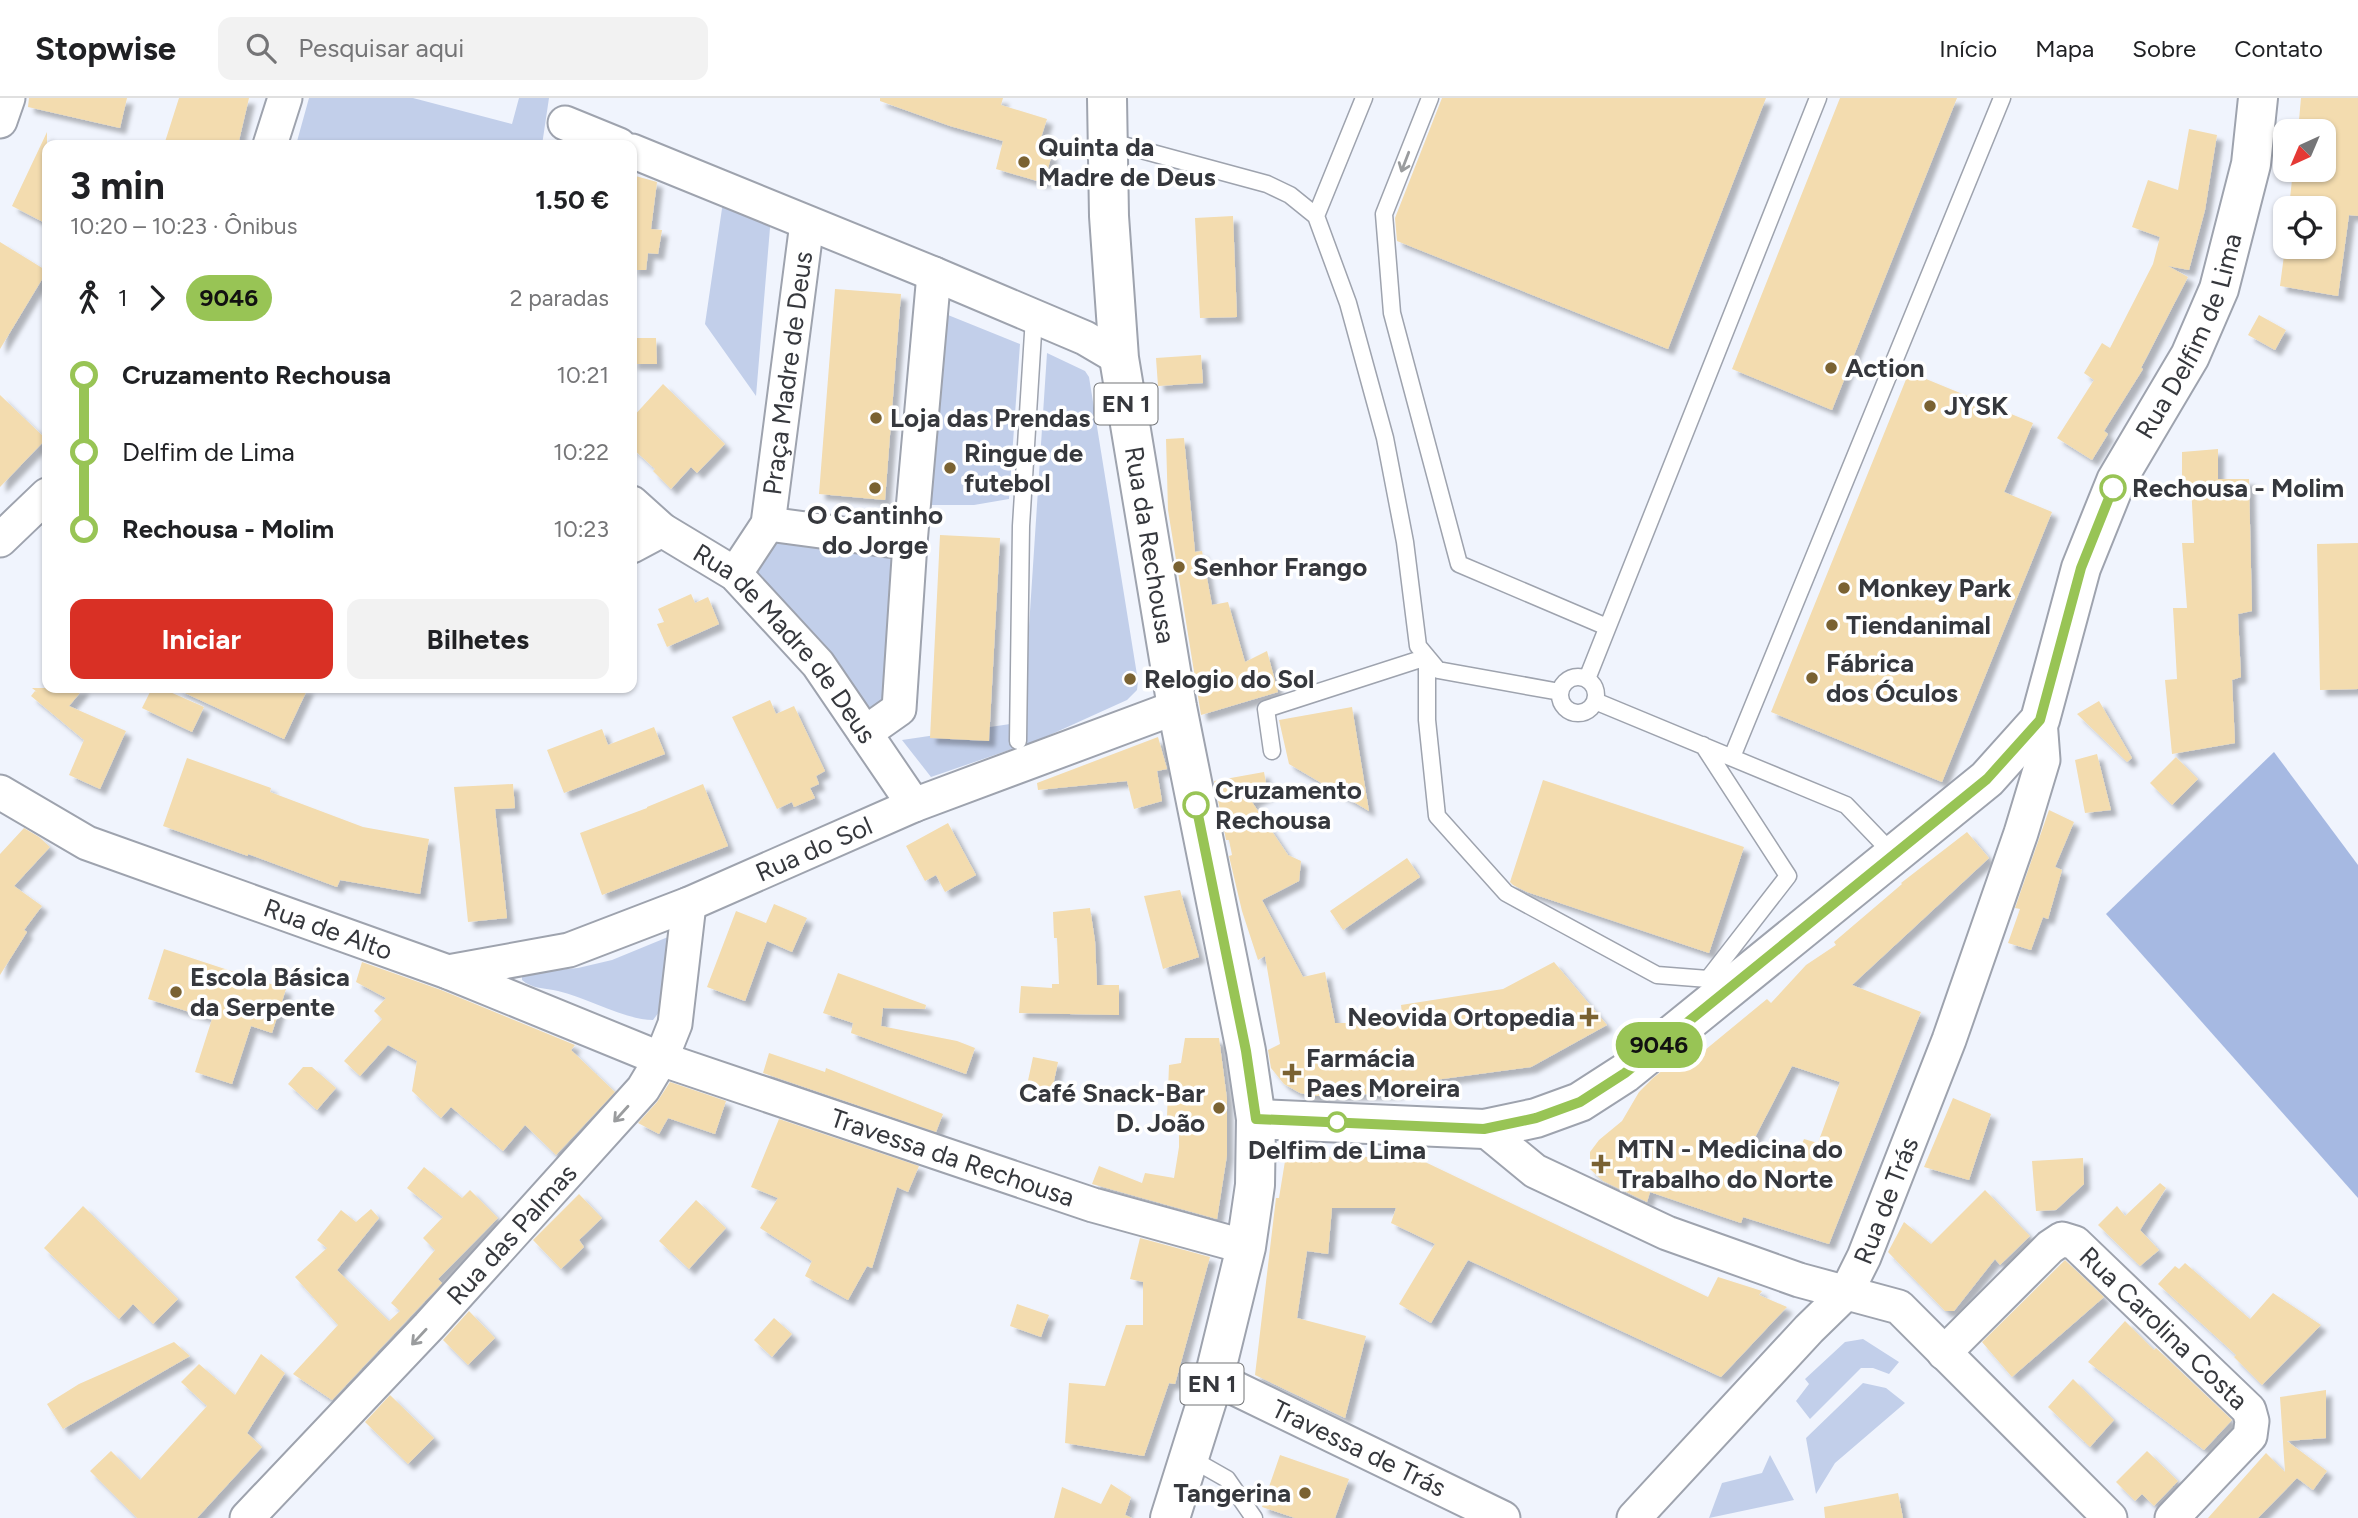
<!DOCTYPE html>
<html lang="pt">
<head>
<meta charset="utf-8">
<style>
  body { margin:0; font-family:Figtree,sans-serif; background:#f2f2f2; color:#202124; height:100vh; display:flex; flex-direction:column; font-size:26px; white-space:nowrap }
  * { box-sizing:border-box; margin:0 }
  p { font-size:23px; color:#757577 }
  .icon { flex:none; width:38px; height:38px; fill:none; stroke:currentColor; stroke-width:2; stroke-linecap:round; stroke-linejoin:round }
  .map { position:relative; flex:1; overflow:hidden }
  .side { position:absolute; left:42px; top:42px; width:595px; height:553px; display:flex; flex-direction:column; background:#fff; border-radius:14px; box-shadow:0 2px 5px #0004 }
  .side>* { flex:none }
  .badge { padding:0 14px; border-radius:23px; font-size:24px; line-height:46px }
  .needle { width:46px; rotate:224deg }
  .controls { position:absolute; left:2273px; top:21px; display:grid; gap:14px }
  .controls a { display:grid; place-items:center; width:63px; height:63px; border-radius:14px; background:#fff; box-shadow:0 2px 5px #0004; font-size:35px }
  .map>.badge { position:absolute; translate:-50% -50%; box-shadow:0 0 0 4px #fff }
  .legs { display:flex; align-items:center; gap:10px; height:77px; padding:0 28px; font-size:23px }
  .legs p { margin-inline-start:auto }
  .overview { display:flex; align-items:center; justify-content:space-between; height:119px; padding:0 28px }
  h1 { font-size:38px; font-weight:700; line-height:52px }
  .action { display:flex; gap:14px; margin-top:auto; padding:14px 28px }
  .action a { flex:1; height:80px; border-radius:14px; background:#d93025; color:#fff; font-size:28px; font-weight:700; line-height:80px; text-align:center }
  .action a+a { background:#f2f2f2; color:#202124 }
  ul { padding:0 28px; list-style:none }
  li { display:flex; align-items:center; gap:24px; height:77px; font-size:26px }
  li i { display:grid; place-items:center; width:10px; height:100%; margin:0 9px; background:currentColor }
  li i::after { content:''; width:18px; height:18px; margin:-9px; border:5px solid; border-radius:50%; background:#fff }
  li p { margin-inline-start:auto }
  li:first-child i { background:linear-gradient(#0000 50%,currentColor 0) }
  li:last-child i { background:linear-gradient(currentColor 50%,#0000 0) }
  header { display:flex; align-items:center; gap:42px; box-sizing:border-box; height:98px; padding:0 35px; background:#fff; border-bottom:2px solid #e0e0e0 }
  header strong { font-size:33px }
  nav { display:flex; gap:38px; margin-inline-start:auto; font-size:24px }
  .search { width:490px; height:63px; background:#f2f2f2; display:flex; align-items:center; gap:18px; box-sizing:border-box; padding:0 24px; border-radius:14px; color:#757577; font-size:26px }
  .map>svg:first-child { display:block }
  .green { fill:#c2cfea }
  .forest { fill:#a6b9e2 }
  .building { fill:#f3dcaf; fill-rule:evenodd; filter:url(#shadow) }
  .lines { fill:none; stroke-linecap:round; stroke-linejoin:round }
  .service-casing { stroke:#9ea3ae; stroke-width:19 }
  .minor-casing { stroke:#9ea3ae; stroke-width:37 }
  .secondary-casing { stroke:#9ea3ae; stroke-width:42 }
  .primary-casing { stroke:#9ea3ae; stroke-width:42 }
  .service { stroke:#fff; stroke-width:16 }
  .minor { stroke:#fff; stroke-width:33 }
  .secondary { stroke:#fff; stroke-width:38 }
  .primary { stroke:#fff; stroke-width:38 }
  .oneway { stroke:#9a9c9e }
  .line-1-casing { stroke:#fff; stroke-width:16 }
  .line-1 { stroke:#98c455; stroke-width:10 }
  .poi-dot { fill:#7a6232; stroke:#fff; stroke-width:2.5 }
  .stop-1-dot { fill:#fff; stroke:#98c455; stroke-width:3.5 }
  .labels { text-anchor:middle; stroke-width:7; stroke-linejoin:round; paint-order:stroke }
  .shield { fill:#fff; stroke:#727477; stroke-width:2 }
  .shield-label { font-size:24px; font-weight:bold; fill:#36383d }
  .poi-label { font-size:26px; font-weight:bold; fill:#36383d; stroke:#fff; text-anchor:start }
  .street-label { font-size:26px; fill:#36383d; stroke:#fff }
  .stop-label { font-size:26px; font-weight:bold; fill:#36383d; stroke:#fff; text-anchor:start }
</style>
</head>
<body>
<header>
<strong>Stopwise</strong>
<div class="search"><svg class="icon" aria-label="search" viewBox="0 0 24 24"><circle cx="10" cy="10" r="6"/><path d="M15 15l6 6"/></svg>Pesquisar aqui</div>
<nav><a>Início</a><a>Mapa</a><a>Sobre</a><a>Contato</a></nav>
</header>
<div class="map">
<svg width="2358" height="1420" viewBox="0 0 2358 1420">
  <defs>
    <filter id="shadow"><feDropShadow dx="6" dy="6" stdDeviation="2" flood-color="#0004"/></filter>
  </defs>
  <rect width="100%" height="100%" fill="#f0f4fd"/>
  <!-- green -->
  <path class="green" d="M309,0H413L512,26L519,0H549L542,47H296Z
    M724,97L771,118L756,298L705,226Z
    M948,217L1020,246L1009,401L974,407H921L945,218Z
    M1047,255L1085,273L1089,279L1138,583L1137,592L1127,602L1021,650Z
    M770,431L903,450L894,610L868,627L742,476Z
    M1017,625L1015,650L931,679L902,642Z
    M668,839L671,842L659,914L653,922C626,922 587,900 558,893C545,890 532,891 522,882V875L578,870L612,862Z
    M1863,1241L1899,1264L1889,1276L1873,1270H1861L1810,1321L1796,1303L1809,1286L1805,1281L1845,1244Z
    M1863,1285L1886,1290L1905,1305L1835,1365L1816,1396L1806,1340Z
    M1770,1357L1794,1402L1709,1420L1722,1385L1762,1375Z"/>
  <!-- forest -->
  <path class="forest" d="M2274,654L2358,767V1100L2106,816Z"/>
  <!-- building -->
  <path class="building" d="M29,0H127L120,30L28,9Z
    M179,0H249L238,47H164Z
    M880,0H1003L1001,7L1047,21L1037,52L1052,56L1044,85L996,71L1003,43L950,28L880,3Z
    M1442,0H1766L1668,251L1397,143L1395,120Z
    M1840,0H1957L1832,312L1732,271Z
    M2301,0H2358V118L2349,117L2338,198L2280,188L2286,142V149H2324V110H2289L2293,72H2324V33H2298Z
    M2189,31L2217,37L2205,112L2189,172L2168,168L2188,179L2141,270L2143,271L2104,333L2108,336L2092,362L2057,340L2094,282L2084,275L2102,245L2110,250L2153,166L2160,139L2132,129L2148,82L2178,92Z
    M47,34V126L12,108Z
    M632,77L657,84L651,131L662,132L658,156L648,155L646,172H632Z
    M1233,118L1237,219L1200,220L1195,120Z
    M0,144L47,173L0,251Z
    M835,191L901,196L885,402L819,396Z
    M2259,217L2286,232L2275,252L2248,237Z
    M632,240H656L657,266H632Z
    M1201,257L1203,285L1158,288L1156,260Z
    M1909,274L2033,325L2004,394L2052,414L1942,684L1771,614Z
    M663,286L725,346L697,375L691,369L671,391L653,373L655,371L632,350V320Z
    M0,297L46,341L0,389Z
    M1184,340L1195,454L1202,453L1212,507L1228,504L1245,564L1267,553L1278,594L1201,617L1168,412L1166,341Z
    M2218,351V381H2249L2252,513L2238,516L2241,579L2232,582L2235,645L2172,656L2165,582L2177,581L2173,510H2187L2182,445H2194L2191,386L2182,388V354Z
    M940,437L1000,440L989,643L930,640Z
    M2358,445V591L2320,592L2317,446Z
    M691,496L695,505L708,499L719,526L667,549L657,526L664,524L658,511Z
    M32,590H84L69,608L126,633L100,691L69,677L84,642L31,598L35,593L37,594Z
    M152,590H161L204,609L192,634L142,610Z
    M174,590H308L284,641Z
    M770,602L776,616L794,608L825,673L816,678L819,686L810,690L815,700L794,709L792,704L777,711L732,619Z
    M2099,603L2132,660L2127,664L2077,616Z
    M1352,609L1369,713L1289,666L1279,622Z
    M654,629L665,656L564,695L547,652L602,631L608,647Z
    M1158,639L1167,671L1157,673L1162,703L1134,711L1127,683L1038,692L1037,685Z
    M2097,656L2111,712L2085,715L2075,662Z
    M2176,659L2198,681L2172,707L2150,685Z
    M187,660L271,690L270,694L363,729L429,741L420,796L340,782L337,789L248,756V758L163,728Z
    M1264,674L1268,696L1252,704L1288,757L1301,763L1299,783L1262,802L1303,879L1325,874L1335,925H1403L1401,907L1503,891L1554,864L1607,927L1531,969L1398,987V995L1313,998L1300,995L1284,986L1271,970L1268,952L1280,946L1265,858L1258,862L1242,813L1229,758L1232,757L1229,742H1226L1214,683Z
    M1543,682L1744,749L1709,855L1527,794L1513,787L1510,784Z
    M513,686L515,710L495,711L507,820L468,824L454,689Z
    M703,686L728,748L602,797L580,735L647,710V709Z
    M2049,712L2074,724L2055,769L2062,772L2048,821L2043,819L2031,852L2008,845L2020,811L2015,810Z
    M948,725L976,777L945,794L936,777L925,783L906,748Z
    M24,730L39,739L50,749L14,788L42,808L24,832L27,834L0,877V756Z
    M1967,734L1989,760L1852,887L1921,914L1829,1146L1743,1119L1741,1125L1650,1094L1647,1104L1603,1083L1590,1071V1054L1599,1042L1622,1023L1639,994L1653,980L1693,948L1699,957L1767,901L1771,905L1806,867L1836,847L1834,844L1902,786L1901,785ZM1792,968L1840,984L1818,1045L1804,1041L1796,1060L1751,1047Z
    M1407,760L1420,779L1343,832L1330,813Z
    M1180,792L1199,859L1163,871L1144,798Z
    M774,806L807,820L792,854L767,843L745,903L707,889L736,813L766,825Z
    M1090,810L1095,843L1097,887H1119V917L1019,915L1021,888L1052,890V886H1059L1057,840H1054L1053,814Z
    M164,851L286,891L272,935L251,928L232,986L195,974L212,921L148,901Z
    M362,864L441,892L575,947L571,952L615,994L556,1057L525,1027L503,1053L451,1009L441,1020L412,993L417,963L388,947L360,978L344,963L382,921L374,913L386,900L356,884Z
    M838,875L926,907L925,911L883,910L881,928L957,943L975,950L966,976L851,935L853,925L823,915Z
    M1185,940H1219L1227,1001V1057L1217,1121L1092,1086L1099,1068L1142,1085L1145,1075L1174,1080L1179,1049V1022L1167,1018L1169,967L1181,965Z
    M769,955L825,974L826,970L943,1016L936,1034L763,975Z
    M1033,959L1058,964L1051,997L1026,992Z
    M303,969H312L336,990L317,1012L288,986Z
    M670,984L726,1003L715,1036L668,1020L659,1036L638,1025L657,1004Z
    M1953,1000L1991,1016L1969,1082L1924,1069Z
    M779,1021L919,1068L908,1094L897,1089L872,1170L867,1168L848,1202L805,1178L812,1163L760,1130L778,1100L751,1089Z
    M1293,1056L1333,1059V1056L1425,1064L1708,1199L1718,1179L1762,1193L1759,1197L1787,1209L1721,1279L1468,1162L1431,1225L1399,1206L1435,1146L1391,1125L1396,1110H1332L1328,1156L1307,1153L1297,1220L1366,1238L1345,1320L1255,1277L1276,1100H1279L1285,1063Z
    M2083,1060L2084,1086L2056,1112L2036,1113L2032,1063Z
    M424,1069L462,1100L470,1092L498,1120L438,1181L442,1185L332,1302L293,1276L338,1227L295,1179L327,1150L317,1142L341,1112L356,1124L371,1111L379,1120L337,1172L389,1223L400,1213L391,1205L435,1152L423,1140L443,1119L407,1090Z
    M2160,1085L2166,1090L2140,1132L2159,1152L2140,1168L2098,1127L2117,1108L2125,1118Z
    M1985,1092L2030,1138L2000,1167L1995,1161L1954,1213H1945L1888,1154L1904,1124L1931,1146Z
    M579,1096L602,1120L579,1142L584,1149L561,1171L533,1142Z
    M696,1102L726,1130L689,1171L659,1143Z
    M83,1108L178,1201L153,1226L133,1206L119,1221L44,1150Z
    M1140,1140L1210,1159L1175,1286L1169,1285L1144,1358L1065,1345L1069,1285L1105,1288L1126,1227H1143V1184L1130,1181Z
    M2065,1162L2104,1199L2012,1279L1982,1244Z
    M2185,1165L2250,1221L2273,1195L2321,1227L2262,1287L2234,1259L2236,1257L2158,1186L2175,1168L2179,1171Z
    M1017,1206L1049,1217L1041,1239L1010,1228Z
    M469,1213L495,1240L468,1267L443,1242Z
    M774,1220L792,1236L772,1259L754,1242Z
    M2125,1223L2154,1252L2156,1250L2232,1322L2204,1352L2088,1264Z
    M174,1244L190,1258L63,1331L47,1306L79,1286Z
    M261,1256L285,1275L247,1335L262,1349L197,1420H137L90,1373L111,1353L140,1382L207,1308L181,1284L199,1266L235,1297Z
    M2073,1281L2114,1322L2090,1349L2048,1309Z
    M2326,1292V1340L2287,1343L2327,1373L2313,1392L2297,1380L2258,1420H2208L2266,1355L2285,1374L2280,1299Z
    M390,1297L434,1340L408,1366L365,1324Z
    M2147,1353L2178,1383L2154,1408L2142,1396L2135,1403L2116,1384Z
    M1280,1357L1349,1381L1335,1420H1295L1262,1409Z
    M1111,1386L1131,1399L1125,1417L1132,1420H1054L1062,1389L1101,1406Z
    M1898,1395L1903,1420H1825L1824,1409Z"/>
  <g class="lines">
    <!-- service casing -->
    <g class="service-casing">
      <path id="service" d="M1430,0L1384,116L1392,215L1459,466L1607,529
        M1108,43L1267,86L1290,97L1316,118L1364,0
        M1316,118L1348,205L1385,340L1405,444L1418,548L1438,572L1560,594
        M1560 597a18 18 0 1 1 36 0a18 18 0 1 1-36 0Z
        M1587,581L1818,0
        M1595,603L1846,707L1894,757
        M1018,643L1021,428L1034,219
        M1272,653L1266,611L1427,559V622L1437,718L1506,795L1657,877L1708,881L1788,778L1703,647
        M1732,659L2002,0
        M1190,1360L1227,1381L1254,1420"/>
    </g>
    <!-- minor casing -->
    <g class="minor-casing">
      <g id="minor">
        <path d="M0,23L8,0"/>
        <path d="M565,25L619,47"/>
        <path d="M270,47L285,0"/>
        <path d="M632,53L934,176L1085,240L1119,260"/>
        <path id="s1" d="M632,405L662,432L735,476L818,566L914,707"/>
        <path d="M768,426L910,445L899,611L865,635"/>
        <path d="M0,442L47,397"/>
        <path d="M910,445L934,176"/>
        <path d="M632,448L662,432"/>
        <path id="s2" d="M735,476L768,426L807,125"/>
        <path id="s3" d="M0,694L87,745L448,874L661,961L1093,1107L1246,1149"/>
        <path id="s4" d="M448,874L569,852L689,806L914,707L1177,609"/>
        <path d="M1484,1031L1535,1073L1667,1135L1799,1182L1899,1209L2110,1420"/>
        <path id="s5" d="M1944,1255L2050,1149L2062,1141L2075,1145L2249,1312L2252,1323L2250,1338L2172,1420"/>
        <path id="s6" d="M1214,1280L1503,1420"/>
        <path id="s7" d="M247,1420L429,1228L643,991L661,961L675,926L689,806"/>
        <path id="s8" d="M1634,1420L1809,1231L1846,1195L1864,1159L1949,942L2021,735L2043,662L2040,622"/>
      </g>
    </g>
    <!-- secondary casing -->
    <g class="secondary-casing">
      <g id="secondary">
        <path id="s9" d="M1256,1021L1484,1031L1536,1020L1580,1004L1625,975L1987,681L2040,622L2081,470L2116,383L2190,258L2219,191L2251,66L2258,0"/>
      </g>
    </g>
    <!-- primary casing -->
    <g class="primary-casing">
      <g id="primary">
        <path id="s10" d="M1107,0L1109,118L1119,260L1177,609L1246,953L1256,1021L1255,1087L1246,1149L1214,1280L1170,1420"/>
      </g>
    </g>
    <!-- service -->
    <use href="#service" class="service"/>
    <!-- minor -->
    <use href="#minor" class="minor"/>
    <!-- secondary -->
    <use href="#secondary" class="secondary"/>
    <!-- primary -->
    <use href="#primary" class="primary"/>
  </g>
  <!-- one-way arrows -->
  <defs><path id="oneway-shaft" d="M-6 0H5M1.5-3L5.5 0L1.5 3" fill="none" stroke-width="1.6" stroke-linecap="round" stroke-linejoin="round" transform="scale(1.75)"/></defs>
  <g class="oneway">
    <use href="#oneway-shaft" transform="translate(1405 64) rotate(111)"/>
    <use href="#oneway-shaft" transform="translate(621 1016) rotate(132)"/>
    <use href="#oneway-shaft" transform="translate(419 1239) rotate(133)"/>
  </g>
  <g class="lines">
    <!-- line-1 casing -->
    <g class="line-1-casing">
      <path id="line-1" d="M1196,707L1246,953L1256,1021L1484,1031L1536,1020L1580,1004L1625,975L1987,681L2040,622L2081,470L2113,390"/>
    </g>
    <!-- line-1 -->
    <use href="#line-1" class="line-1"/>
  </g>
  <!-- markers -->
  <g class="poi-dot">
    <circle cx="1024" cy="64" r="7"/>
    <circle cx="1831" cy="270" r="7"/>
    <circle cx="1930" cy="308" r="7"/>
    <circle cx="876" cy="320" r="7"/>
    <circle cx="950" cy="370" r="7"/>
    <circle cx="875" cy="390" r="7"/>
    <circle cx="1179" cy="469" r="7"/>
    <circle cx="1844" cy="490" r="7"/>
    <circle cx="1832" cy="527" r="7"/>
    <circle cx="1812" cy="580" r="7"/>
    <circle cx="1130" cy="581" r="7"/>
    <circle cx="176" cy="894" r="7"/>
    <path d="M1585.5 908.5h7v7h7v7h-7v7h-7v-7h-7v-7h7z"/>
    <path d="M1288.5 964.5h7v7h7v7h-7v7h-7v-7h-7v-7h7z"/>
    <circle cx="1219" cy="1010" r="7"/>
    <path d="M1597.5 1055.5h7v7h7v7h-7v7h-7v-7h-7v-7h7z"/>
    <circle cx="1305" cy="1395" r="7"/>
  </g>
  <g class="stop-1-dot">
    <circle cx="2113" cy="390" r="12"/>
    <circle cx="1196" cy="707" r="12"/>
    <circle cx="1337" cy="1024" r="9"/>
  </g>
  <g class="labels">
    <!-- shield labels -->
    <g class="shield">
      <rect x="1094.5" y="285.5" width="63" height="41" rx="5"/>
      <rect x="1180.5" y="1265.5" width="63" height="41" rx="5"/>
    </g>
    <g class="shield-label">
      <text x="1126" y="314">EN 1</text>
      <text x="1212" y="1294">EN 1</text>
    </g>
    <!-- poi labels -->
    <g class="poi-label">
      <text x="1038" y="58">Quinta da<tspan x="1038" dy="30">Madre de Deus</tspan></text>
      <text x="1845" y="279">Action</text>
      <text x="1944" y="317">JYSK</text>
      <text x="890" y="329">Loja das Prendas</text>
      <text x="964" y="364">Ringue de<tspan x="964" dy="30">futebol</tspan></text>
      <text x="875" y="426" text-anchor="middle">O Cantinho<tspan x="875" dy="30">do Jorge</tspan></text>
      <text x="1193" y="478">Senhor Frango</text>
      <text x="1858" y="499">Monkey Park</text>
      <text x="1846" y="536">Tiendanimal</text>
      <text x="1826" y="574">Fábrica<tspan x="1826" dy="30">dos Óculos</tspan></text>
      <text x="1144" y="590">Relogio do Sol</text>
      <text x="190" y="888">Escola Básica<tspan x="190" dy="30">da Serpente</tspan></text>
      <text x="1575" y="928" text-anchor="end">Neovida Ortopedia</text>
      <text x="1306" y="969">Farmácia<tspan x="1306" dy="30">Paes Moreira</tspan></text>
      <text x="1205" y="1004" text-anchor="end">Café Snack-Bar<tspan x="1205" dy="30">D. João</tspan></text>
      <text x="1617" y="1060">MTN - Medicina do<tspan x="1617" dy="30">Trabalho do Norte</tspan></text>
      <text x="1291" y="1404" text-anchor="end">Tangerina</text>
    </g>
    <!-- street labels -->
    <g class="street-label">
      <text dy="9" stroke="none"><textPath href="#s9" startOffset="1342">Rua Delfim de Lima</textPath></text>
      <text dy="9" stroke="none"><textPath href="#s2" startOffset="212">Praça Madre de Deus</textPath></text>
      <text dy="9" stroke="none"><textPath href="#s10" startOffset="450">Rua da Rechousa</textPath></text>
      <text dy="9" stroke="none"><textPath href="#s1" startOffset="210">Rua de Madre de Deus</textPath></text>
      <text dy="9" stroke="none"><textPath href="#s4" startOffset="388">Rua do Sol</textPath></text>
      <text dy="9" stroke="none"><textPath href="#s3" startOffset="357">Rua de Alto</textPath></text>
      <text dy="9" stroke="none"><textPath href="#s3" startOffset="1022">Travessa da Rechousa</textPath></text>
      <text dy="9" stroke="none"><textPath href="#s8" startOffset="410">Rua de Trás</textPath></text>
      <text dy="9" stroke="none"><textPath href="#s7" startOffset="388">Rua das Palmas</textPath></text>
      <text dy="9" stroke="none"><textPath href="#s5" startOffset="301">Rua Carolina Costa</textPath></text>
      <text dy="9" stroke="none"><textPath href="#s6" startOffset="161">Travessa de Trás</textPath></text>
    </g>
    <!-- stop labels -->
    <g class="stop-label">
      <text x="2132" y="399">Rechousa - Molim</text>
      <text x="1215" y="701">Cruzamento<tspan x="1215" dy="30">Rechousa</tspan></text>
      <text x="1337" y="1061" text-anchor="middle">Delfim de Lima</text>
    </g>
  </g>
</svg>
<div class="controls">
<a><svg class="needle" viewBox="-14 -14 28 28"><path d="M0-13l5 13h-10z" fill="#e53935"/><path d="M0 13l5-13h-10z" fill="#757577"/></svg></a>
<a><svg class="icon" aria-label="locate" viewBox="0 0 24 24"><circle cx="12" cy="12" r="6"/><path d="M12 2v4M12 18v4M2 12h4M18 12h4"/></svg></a>
</div>
<b class="badge" style="left:1659px;top:947px;background:#98c455;color:#111">9046</b>
<section class="side">
<div class="overview"><div><h1>3 min</h1><p>10:20 – 10:23 · Ônibus</p></div><b>1.50 €</b></div>
<div class="legs"><svg class="icon" aria-label="walk" viewBox="0 0 24 24"><circle cx="13" cy="4" r="2"/><path d="M13 8l-2 6 4 7M11 14l-3 7M7 12l3-4h3l4 4"/></svg>1<svg class="icon" aria-label="forward" viewBox="0 0 24 24"><path d="M9 5l7 7-7 7"/></svg><b class="badge" style="background:#98c455;color:#111">9046</b><p>2 paradas</p></div>
<ul>
<li><i style="color:#98c455"></i><b>Cruzamento Rechousa</b><p>10:21</p></li>
<li><i style="color:#98c455"></i><span>Delfim de Lima</span><p>10:22</p></li>
<li><i style="color:#98c455"></i><b>Rechousa - Molim</b><p>10:23</p></li>
</ul>
<div class="action"><a>Iniciar</a><a>Bilhetes</a></div>
</section>
</div>
</body>
</html>
